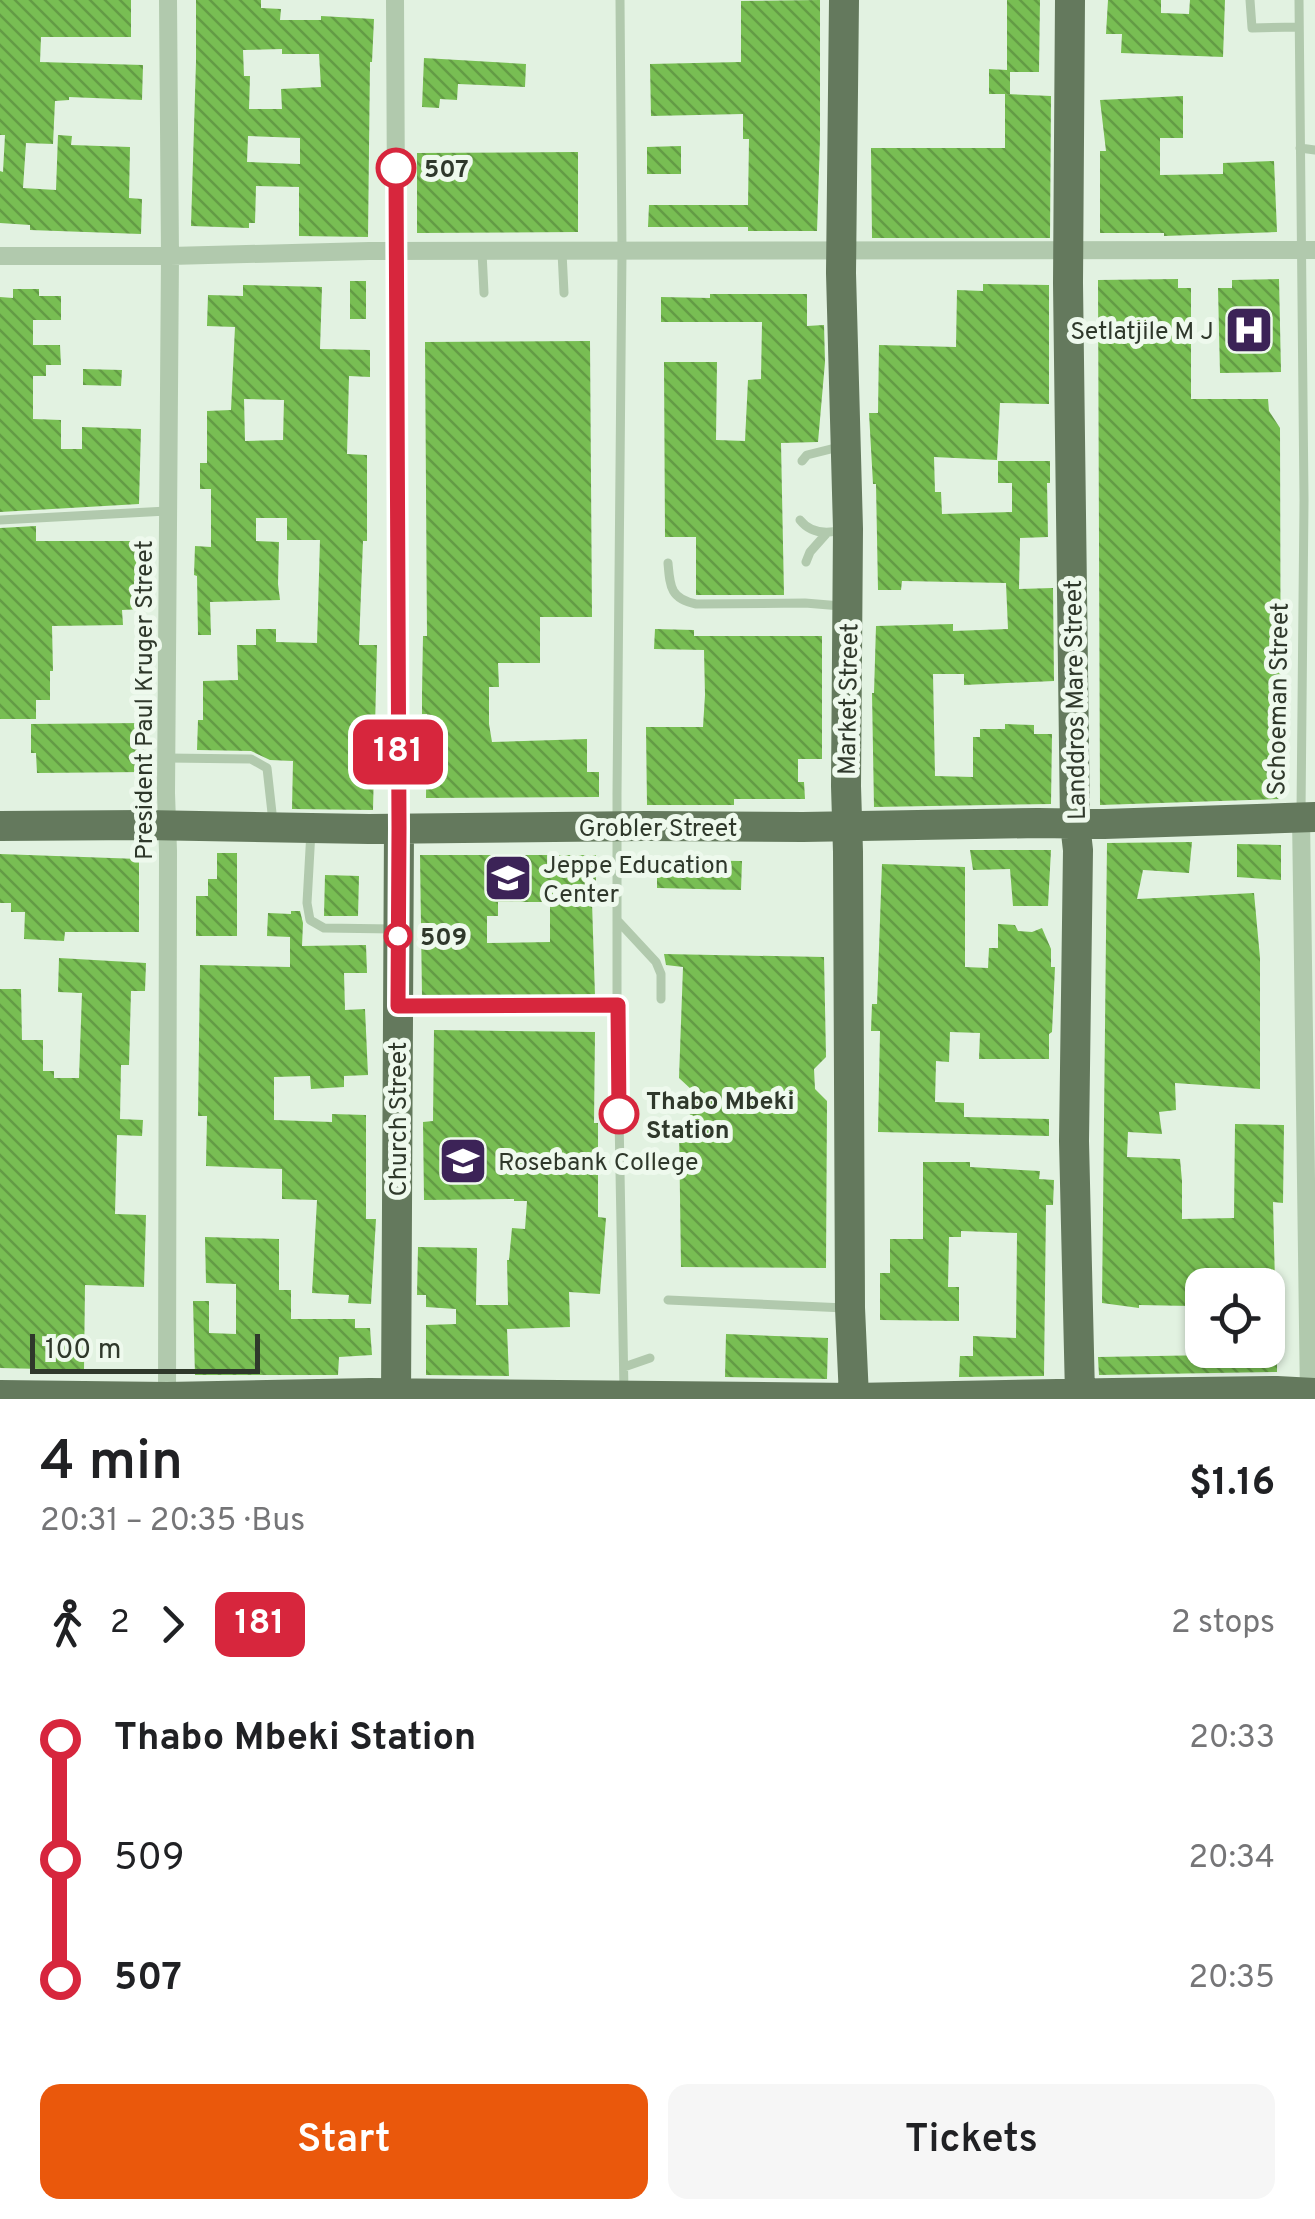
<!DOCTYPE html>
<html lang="en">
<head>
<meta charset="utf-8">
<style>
  body { margin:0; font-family:Overpass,sans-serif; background:#f6f6f6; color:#202124; height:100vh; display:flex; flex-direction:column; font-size:38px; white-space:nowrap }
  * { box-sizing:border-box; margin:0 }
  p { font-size:32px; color:#757577 }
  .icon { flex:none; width:55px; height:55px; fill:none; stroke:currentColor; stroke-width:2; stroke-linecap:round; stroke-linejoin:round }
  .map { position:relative; height:1399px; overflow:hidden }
  .panel { display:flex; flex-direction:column; background:#fff; flex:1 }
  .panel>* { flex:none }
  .badge { padding:0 20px; border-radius:15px; font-size:35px; line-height:65px }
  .controls { position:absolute; left:1185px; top:1268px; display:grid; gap:20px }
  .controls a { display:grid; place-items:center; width:100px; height:100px; border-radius:20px; background:#fff; box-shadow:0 2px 8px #0004; font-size:50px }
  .scale { position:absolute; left:30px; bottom:25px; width:230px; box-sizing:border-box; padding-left:10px; border:5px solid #2f382b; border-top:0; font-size:28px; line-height:35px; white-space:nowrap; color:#2f382b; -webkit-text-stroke:8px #eef9ed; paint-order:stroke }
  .map>.badge { position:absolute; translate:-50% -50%; box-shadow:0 0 0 5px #fff }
  .legs { display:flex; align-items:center; gap:15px; height:110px; padding:0 40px; font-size:32px }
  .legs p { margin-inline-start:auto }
  .head { display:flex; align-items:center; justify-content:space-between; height:170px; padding:0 40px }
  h1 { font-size:55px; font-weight:600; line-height:75px }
  .primary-button { display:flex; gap:20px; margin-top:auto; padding:20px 40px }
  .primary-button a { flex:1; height:115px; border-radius:20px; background:#ea580c; color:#fff; font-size:40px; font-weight:600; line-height:115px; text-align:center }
  .primary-button a+a { background:#f6f6f6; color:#202124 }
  ul { padding:0 40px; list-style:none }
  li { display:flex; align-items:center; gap:35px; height:120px; font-size:38px }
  li i { display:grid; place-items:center; width:15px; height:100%; margin:0 12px; background:currentColor }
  li i::after { content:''; width:25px; height:25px; margin:-12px; border:8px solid; border-radius:50%; background:#fff }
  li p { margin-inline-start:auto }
  li:first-child i { background:linear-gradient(#0000 50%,currentColor 0) }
  li:last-child i { background:linear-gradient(currentColor 50%,#0000 0) }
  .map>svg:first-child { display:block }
  .building { fill:url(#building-back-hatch); fill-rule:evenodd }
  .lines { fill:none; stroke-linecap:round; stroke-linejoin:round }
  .lane { stroke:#b1c9ad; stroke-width:9 }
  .street { stroke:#b1c9ad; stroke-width:18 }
  .primary { stroke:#64795d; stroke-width:30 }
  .line-1-casing { stroke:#fff; stroke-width:22 }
  .line-1 { stroke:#d7263d; stroke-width:15 }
  .stop-1-dot { fill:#fff; stroke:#d7263d; stroke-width:5 }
  .labels { text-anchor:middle; stroke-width:10; stroke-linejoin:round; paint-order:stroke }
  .stop-label { font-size:25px; font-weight:bold; fill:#2f382b; stroke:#eef9ed; text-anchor:start }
  .poi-label { font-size:25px; fill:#2f382b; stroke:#eef9ed; text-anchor:start }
  .street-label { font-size:25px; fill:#2f382b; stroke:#eef9ed }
</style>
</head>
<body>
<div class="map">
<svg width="1315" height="1399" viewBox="0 0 1315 1399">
  <defs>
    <pattern id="building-back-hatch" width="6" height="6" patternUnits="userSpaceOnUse" patternTransform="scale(2.5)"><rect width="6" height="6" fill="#78be53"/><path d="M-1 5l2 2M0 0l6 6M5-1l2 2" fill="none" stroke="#639b45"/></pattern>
  </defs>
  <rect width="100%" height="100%" fill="#e2f2e1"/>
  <!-- building -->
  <path class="building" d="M0,0H131V37H41L40,62L143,65L142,100L69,97V100L55,101L53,144L26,143L23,188L56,190L58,135L72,136L71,145L130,147L129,198L142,199L141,234L30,230V225L0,223V171L3,172L5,135H0Z
    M196,0H261V8L281,9L280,20H321V16L374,19L372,62H370L368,237L299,236V187L256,186L255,223H249V228L191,226L196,62ZM282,49V54H319L321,87L281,89L282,109H249L250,76H244L243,50ZM248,136L300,138V164L247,162Z
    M820,0V140L817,231H748V227H648L649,205H748L749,139H743V114L651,116L650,64L741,62V1Z
    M1007,0H1040L1039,72H1010V94H989V69L1007,70Z
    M1108,0H1161V13L1189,14L1190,0H1225L1223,57L1121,53L1122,34H1106Z
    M424,58L526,64L525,87L458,84L457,100L440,99L439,108L422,107Z
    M1005,94L1051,96L1050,238H872L871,148H1005Z
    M1183,96V138H1160V175L1223,174V163L1274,161L1277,232L1164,236V233H1100V151H1106L1100,100Z
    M681,146V174H647V147Z
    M578,152V232L417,233V153Z
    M1178,279V288H1191V399H1268L1269,411L1280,428L1281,799L1100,805L1098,280Z
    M1279,279L1281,372L1220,373L1218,288H1232V280Z
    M350,281H366V319H350Z
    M983,284L1049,285V404L1000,403L997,460L934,457L935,492H941L942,514L1012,512V483H998V461H1050V483H1047L1048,537L1020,538L1019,589L1053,588L1054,681L964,685V674H933L935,776L973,777V737H980V729H1005V724L1034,725V734H1052L1051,804L874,807L872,693H874L876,626L953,624V631L1008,629L1006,583L902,581L901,590H878L876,484H873L869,413H878L879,345L956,347L957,290L983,291Z
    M243,285L322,287L320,349L370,350V377L349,376L347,454L367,455V541H363L359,645H377L373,810L292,809L293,761L270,760L251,751L197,750L198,720H203V681L238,680L237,645H256V629H276V642L317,643L320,540H287V518H256V541L279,542L278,584L280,600L210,602L211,635H198L197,576L194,575L195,546L211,547V489H200V463H207V411L231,410L235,327L207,326L208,295L243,296ZM244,399L284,400L283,440L245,441Z
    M13,289H39V296H61V320H33V345H60L61,365H46V376H33V419L61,420V449H82V427L141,429L139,504L0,512V297L13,298Z
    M710,294H807V326L824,325L825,362L818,442L781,443L784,595H696V537H665L664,362H717L716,440L745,441L748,380L761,379L762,322H661V297L710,298Z
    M590,341L592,617H540V663H498L499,687H489V724L492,742L587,739V772H599V797L426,798L427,714H422V694L423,636H427L425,342Z
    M83,369L122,370L121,386L83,385Z
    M36,526V541H136L137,591H141L142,609L122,610L123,625L52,626L53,671H50V700H36V719H0V528Z
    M655,629L694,630V636H822V759H798V782H804L805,799H734V805H647L646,727H703L705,695L704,650L654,649Z
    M143,723L144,772L37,773L36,753H31V724Z
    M1192,842L1189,873L1143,870L1137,899L1254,893L1260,958V1089L1175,1083L1176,1110L1159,1112L1162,1134L1128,1132L1127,1157L1180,1159L1182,1181V1219L1234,1218L1235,1124L1284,1125L1283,1203L1273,1202L1275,1283L1202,1285V1350H1193L1190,1306L1139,1305V1308L1102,1303L1107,843Z
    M1237,844L1281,845V880L1237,877Z
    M970,850H1051L1048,906H1013L1010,869L973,870Z
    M217,853H237V936H196V896H208V879H217Z
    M0,854L139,859V932H65L64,941L24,939L25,912H11V903H0Z
    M420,855H596V902H592L595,996H422ZM498,902H550V942L487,943V916H498Z
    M657,860L742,861L741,890L657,888Z
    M882,864L965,867V967L988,968L989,948H998V924L1015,925L1018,931L1032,932L1042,928L1051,949V967H1055L1052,1032L1049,1034V1059H979L980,1033L950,1032L949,1062L936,1061L935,1102L964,1103V1117L1049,1119V1136L878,1132L880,1031H871L872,1004H877Z
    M325,875L359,876L358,916H324Z
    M291,911H300L303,923L302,946L366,945L367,973H344L345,1010L365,1009L368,1075L344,1076V1087L311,1089L310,1076L274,1077V1120L332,1122V1114L366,1115V1219H376L371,1304L348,1303L349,1295L312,1293L317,1200L282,1199V1169L206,1166L207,1116H198L200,965L290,967V937L267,936L268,913L291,914Z
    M664,954L824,957L826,1057L814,1069L815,1089L827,1101L826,1268L681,1267L679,1127L692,1112L693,1091L679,1078L683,967L666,965Z
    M59,958L146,963L145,991H131L129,1065H121L120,1119L143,1120L142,1136L117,1135L115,1214L146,1215L144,1287L85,1285L84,1370L0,1368V989H21L22,1040H43V1071H54V1078H79L82,993L58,992Z
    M434,1030L595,1032L594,1123H598V1217L606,1218L600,1294L569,1292L570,1327L507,1329L509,1376L426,1375V1325L456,1324V1309L426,1307V1295H417L418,1247L477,1248L476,1305H508L507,1260H509L512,1228L525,1229L527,1201H514V1199L424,1200L423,1122L433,1121Z
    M923,1162H970V1167L1040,1171L1039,1179L1054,1180L1053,1205H1046L1044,1376L959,1377L960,1356H973V1336L1016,1338L1017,1233L961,1231V1237H949L948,1287H959V1321L880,1320V1273H890V1239H923Z
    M205,1237L279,1239V1290H291V1319H355V1328H370L372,1355L339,1357L338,1375H195L193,1301H209V1333L236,1334V1284L206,1283Z
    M726,1334L828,1338L827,1379L725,1377Z
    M1277,1354V1372L1099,1375L1098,1357Z"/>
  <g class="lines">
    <!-- lane -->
    <path class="lane" d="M620,0L622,252L617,795V1005L624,1392
      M1250,0L1252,28L1299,27
      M1299,0L1304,500L1301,812
      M1300,148L1315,150
      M482,252L484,293
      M562,252L564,293
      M802,461L807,455L839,447
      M0,520L167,511
      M800,520C811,534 827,534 842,530
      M806,562L810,552L826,534
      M668,563C670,586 670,599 696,604L805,603L841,606
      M167,758L251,759L267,768L273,822
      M311,831L307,903L310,920L324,928L394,929
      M617,920L656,962L661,974V999
      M405,1006L617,1005
      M668,1300L845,1308
      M624,1367L650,1358"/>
    <!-- street -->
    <path class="street" d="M395,0L399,828
      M0,256H170L369,251L1315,250
      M1301,816L1309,1399
      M167,1399L168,851L166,793L170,256L168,0"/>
    <!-- primary -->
    <path class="primary" d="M844,0L841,273L848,529L846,786L848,852L850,1308L854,1398
      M1070,0L1068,283L1075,824L1078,850L1074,1141L1080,1394
      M0,826L144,825L369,829L646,826L803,827L1038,823L1104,824L1315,817
      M0,1395L167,1397L370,1393L854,1398L1113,1393L1277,1391L1315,1393
      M396,1399L399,828"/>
  </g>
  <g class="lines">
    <!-- line-1 casing -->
    <g class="line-1-casing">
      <path id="line-1" d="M396,168L399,828L398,1006L618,1005L619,1114"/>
    </g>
    <!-- line-1 -->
    <use href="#line-1" class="line-1"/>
  </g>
  <!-- icons -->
  <defs>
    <g id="hospital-square" transform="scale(2.5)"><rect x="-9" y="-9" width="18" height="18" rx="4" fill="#3c2357" stroke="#eef9ed"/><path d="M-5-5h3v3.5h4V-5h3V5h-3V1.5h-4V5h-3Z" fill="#fff"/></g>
    <g id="university-square" transform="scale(2.5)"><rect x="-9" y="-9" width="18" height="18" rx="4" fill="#3c2357" stroke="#eef9ed"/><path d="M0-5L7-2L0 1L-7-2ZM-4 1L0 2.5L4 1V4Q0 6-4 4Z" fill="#fff"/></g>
  </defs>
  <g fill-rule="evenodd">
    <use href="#hospital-square" x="1249" y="330"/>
    <use href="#university-square" x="508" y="878"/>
    <use href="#university-square" x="463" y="1161"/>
  </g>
  <!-- markers -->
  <g class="stop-1-dot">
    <circle cx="396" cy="168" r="18"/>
    <circle cx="398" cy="936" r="12"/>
    <circle cx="619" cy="1114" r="18"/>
  </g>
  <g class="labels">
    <!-- stop labels -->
    <g class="stop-label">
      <text x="424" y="177">507</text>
      <text x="420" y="945">509</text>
      <text x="646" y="1109">Thabo Mbeki<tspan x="646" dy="29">Station</tspan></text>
    </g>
    <!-- poi labels -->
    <g class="poi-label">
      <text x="1214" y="339" text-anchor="end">Setlatjile M J</text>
      <text x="543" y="873">Jeppe Education<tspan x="543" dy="29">Center</tspan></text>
      <text x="498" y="1170">Rosebank College</text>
    </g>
    <!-- street labels -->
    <g class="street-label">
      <text transform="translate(847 699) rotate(-89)" y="9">Market Street</text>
      <text transform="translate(1277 699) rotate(-89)" y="9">Schoeman Street</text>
      <text transform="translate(143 700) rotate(-90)" y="9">President Paul Kruger Street</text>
      <text transform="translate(1074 700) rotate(-91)" y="9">Landdros Mare Street</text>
      <text x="658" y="836">Grobler Street</text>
      <text transform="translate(397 1119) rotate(-90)" y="9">Church Street</text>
    </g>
  </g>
</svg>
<div class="controls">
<a><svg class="icon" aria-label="locate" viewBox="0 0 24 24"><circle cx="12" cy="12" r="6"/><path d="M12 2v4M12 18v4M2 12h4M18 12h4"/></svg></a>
</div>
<div class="scale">100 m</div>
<b class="badge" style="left:398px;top:752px;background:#d7263d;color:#fff">181</b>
</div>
<section class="panel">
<div class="head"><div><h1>4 min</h1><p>20:31 – 20:35 · Bus</p></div><b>$1.16</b></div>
<div class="legs"><svg class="icon" aria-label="walk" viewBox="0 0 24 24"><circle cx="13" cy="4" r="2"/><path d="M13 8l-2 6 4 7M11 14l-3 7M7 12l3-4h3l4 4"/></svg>2<svg class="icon" aria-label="forward" viewBox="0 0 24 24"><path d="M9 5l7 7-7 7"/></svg><b class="badge" style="background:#d7263d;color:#fff">181</b><p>2 stops</p></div>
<ul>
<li><i style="color:#d7263d"></i><b>Thabo Mbeki Station</b><p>20:33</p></li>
<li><i style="color:#d7263d"></i><span>509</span><p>20:34</p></li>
<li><i style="color:#d7263d"></i><b>507</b><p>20:35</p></li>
</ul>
<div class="primary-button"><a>Start</a><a>Tickets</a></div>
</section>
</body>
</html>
